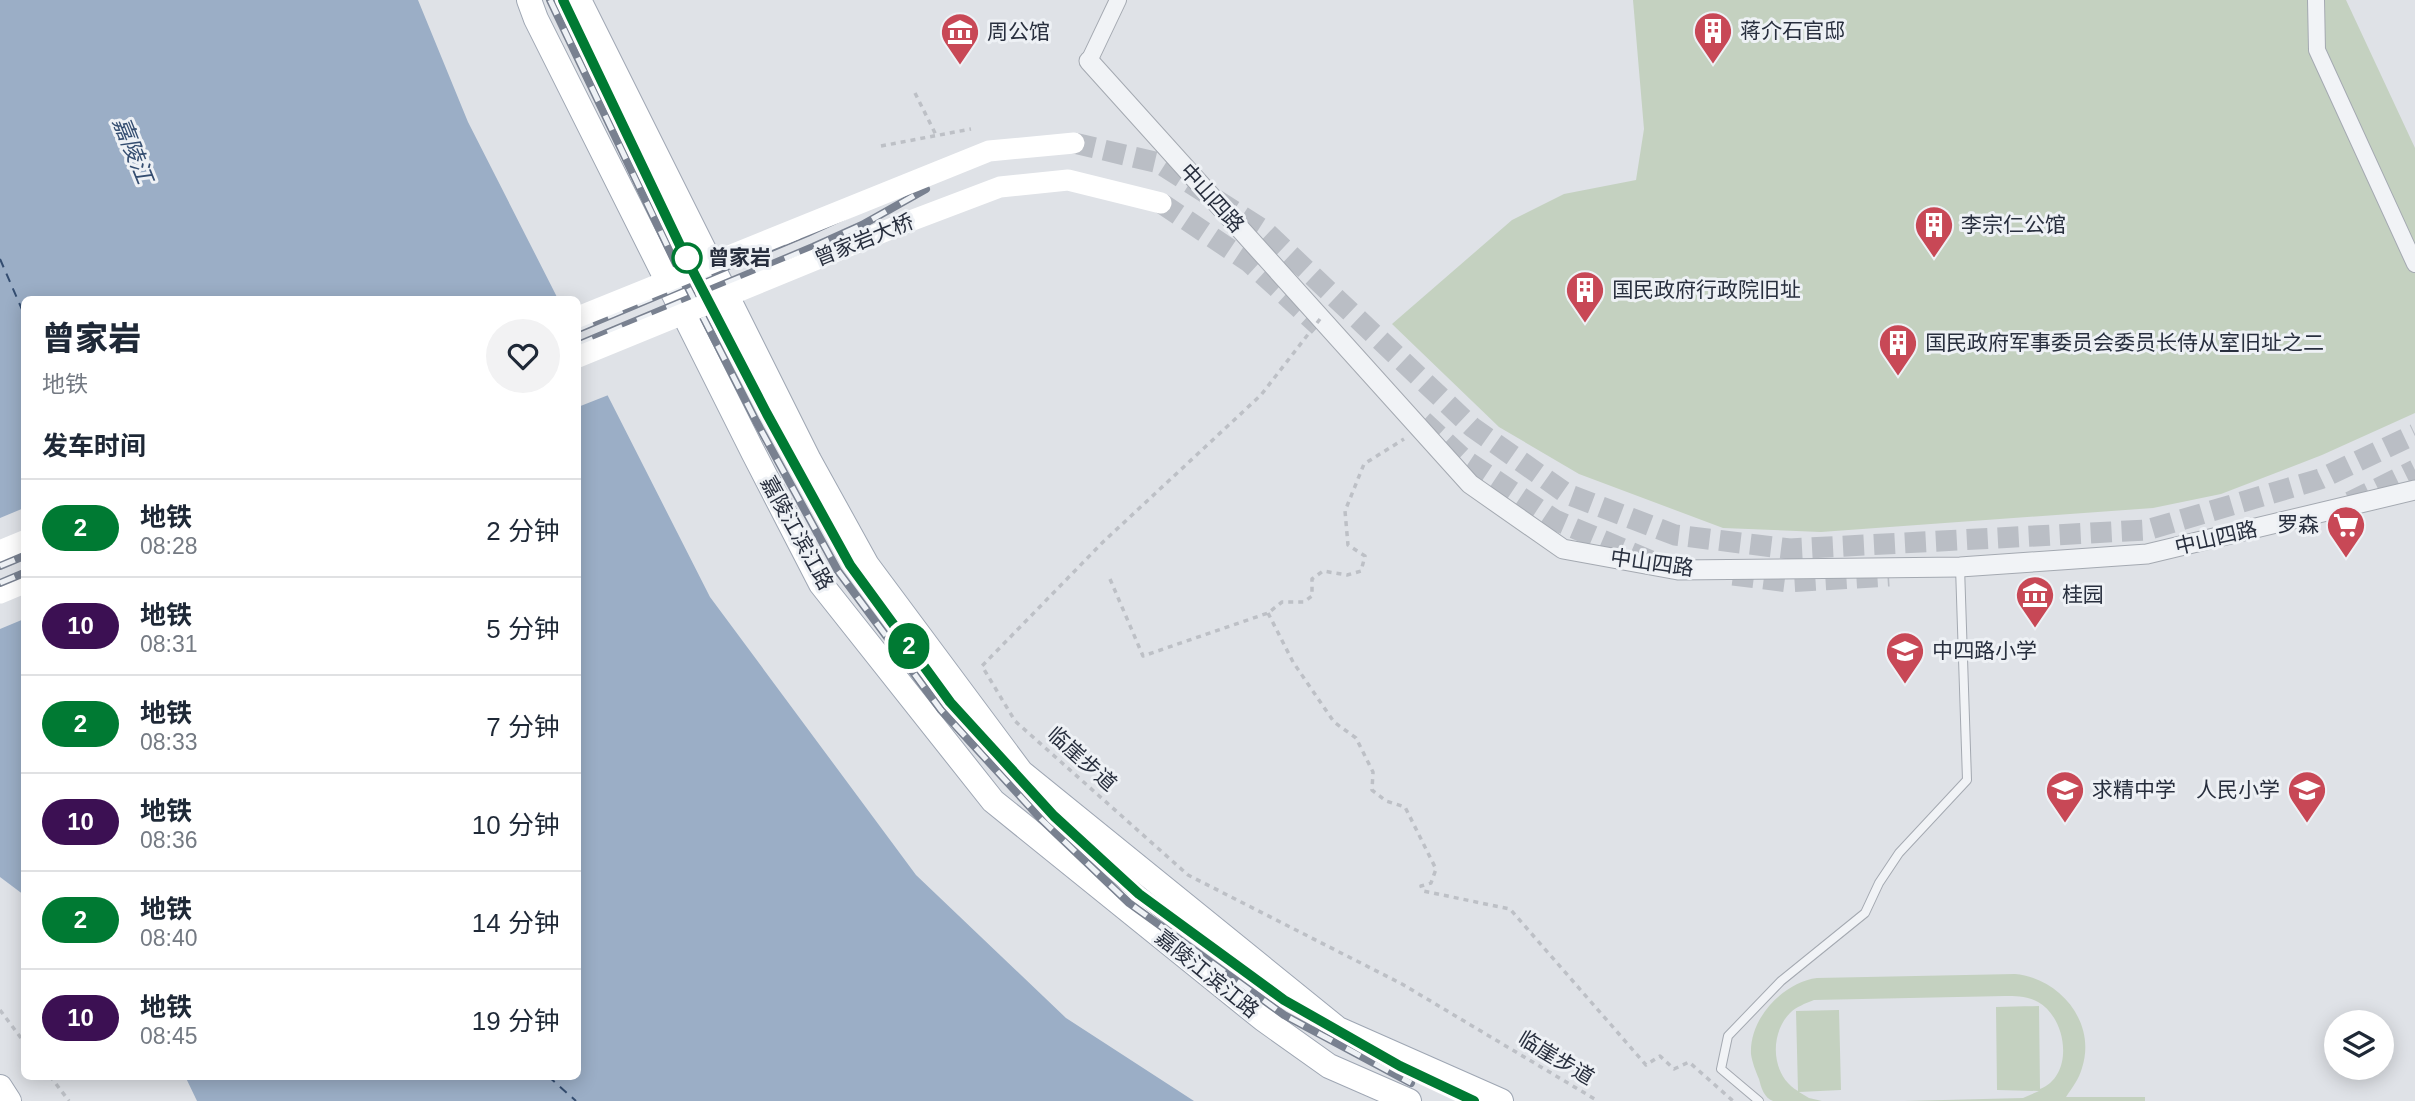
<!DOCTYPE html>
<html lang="zh">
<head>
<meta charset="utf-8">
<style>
  body { margin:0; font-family:Arial,"Noto Sans SC",sans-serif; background:#f2f2f3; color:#1f2937; height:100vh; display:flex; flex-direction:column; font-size:26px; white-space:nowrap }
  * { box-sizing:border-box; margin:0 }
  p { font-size:23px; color:#747a83 }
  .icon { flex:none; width:38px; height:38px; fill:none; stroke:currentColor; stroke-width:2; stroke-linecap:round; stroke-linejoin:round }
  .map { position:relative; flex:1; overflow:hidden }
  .sheet { position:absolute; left:21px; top:296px; width:560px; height:784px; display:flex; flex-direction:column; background:#fff; border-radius:10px; box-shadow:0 4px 18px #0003 }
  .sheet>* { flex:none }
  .badge { padding:0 14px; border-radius:23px; font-size:24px; line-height:46px }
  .buttons { position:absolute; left:2324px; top:1010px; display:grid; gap:14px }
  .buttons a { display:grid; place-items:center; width:70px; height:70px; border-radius:50%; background:#fff; box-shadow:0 4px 18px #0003; font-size:35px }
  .map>.badge { position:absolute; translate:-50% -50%; box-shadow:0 0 0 4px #fff }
  h2 { padding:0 21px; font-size:26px; line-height:63px }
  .round { display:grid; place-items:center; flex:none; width:74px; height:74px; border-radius:37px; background:#f2f2f3 }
  .headline { display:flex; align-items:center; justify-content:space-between; height:119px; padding:0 21px }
  h1 { font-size:33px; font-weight:800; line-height:52px }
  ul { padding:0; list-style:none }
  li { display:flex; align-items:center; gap:21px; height:98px; padding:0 21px; border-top:2px solid #e0e1e3 }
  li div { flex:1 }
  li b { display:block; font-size:26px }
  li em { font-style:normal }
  li .badge { min-width:77px; font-weight:700; text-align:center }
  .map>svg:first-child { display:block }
  .green { fill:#c4d1c0 }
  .water { fill:#9baec6 }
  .pier { fill:#dfe2e7 }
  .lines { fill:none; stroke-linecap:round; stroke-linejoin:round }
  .ferry { stroke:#344d70; stroke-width:2; stroke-dasharray:9 7; stroke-linecap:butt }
  .secondary-tunnel { stroke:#babec5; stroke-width:21; stroke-dasharray:21 10; stroke-linecap:butt }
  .service-casing { stroke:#a4a9b1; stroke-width:10 }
  .minor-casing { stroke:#a4a9b1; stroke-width:18 }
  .tertiary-casing { stroke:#a4a9b1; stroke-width:21 }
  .primary-casing { stroke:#9ea6b3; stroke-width:26 }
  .path { stroke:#bdc0c6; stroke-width:3.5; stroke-dasharray:5 5; stroke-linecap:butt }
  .service { stroke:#f1f3f6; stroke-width:8 }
  .minor { stroke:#f1f3f6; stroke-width:16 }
  .tertiary { stroke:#f1f3f6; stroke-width:19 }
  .secondary { stroke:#fff; stroke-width:21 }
  .primary { stroke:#fff; stroke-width:24 }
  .rail-casing { stroke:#798190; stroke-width:8 }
  .rail { stroke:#eef1f5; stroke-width:5; stroke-dasharray:16; stroke-linecap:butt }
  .path-bridge { stroke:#bdc0c6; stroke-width:3.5; stroke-dasharray:5 5; stroke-linecap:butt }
  .secondary-bridge { stroke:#fff; stroke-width:21 }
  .line-casing { stroke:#fff; stroke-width:16 }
  .line { stroke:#007a33; stroke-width:10 }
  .stop-dot { fill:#fff; stroke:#007a33; stroke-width:3.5 }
  .labels { text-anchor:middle; stroke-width:6; stroke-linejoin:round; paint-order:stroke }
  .poi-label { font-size:21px; fill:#282f3e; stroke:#eef1f5; text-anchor:start }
  .street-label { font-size:21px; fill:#282f3e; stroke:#eef1f5 }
  .stop-label { font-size:21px; font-weight:bold; fill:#282f3e; stroke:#eef1f5; text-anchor:start }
  .water-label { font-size:23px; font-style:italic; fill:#344d70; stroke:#eef1f5 }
</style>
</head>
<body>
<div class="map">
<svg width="2415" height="1101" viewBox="0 0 2415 1101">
  <rect width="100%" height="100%" fill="#dfe2e7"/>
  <!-- green -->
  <path class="green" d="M1633,0H2346L2415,148V413L2322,455L2221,494L2153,508L1821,532L1723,528L1579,474L1499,427L1392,324L1512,220L1564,194L1636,180L1644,129Z
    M2015,974C2059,978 2097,1022 2082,1068C2079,1079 2072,1088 2066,1097H2145V1101H1904L2023,1098L2039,1091L1997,1090L1996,1007L2039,1006L2040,1089C2075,1075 2067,1018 2038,1002C2028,996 2016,996 2005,996L1814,1000C1806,1003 1796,1007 1790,1013C1769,1034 1771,1076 1798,1091L1796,1011L1839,1010L1841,1090L1799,1092L1809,1098L1822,1101C1812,1101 1781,1101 1773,1101C1764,1098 1761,1087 1759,1079C1756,1072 1752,1062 1751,1054C1749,1018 1784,982 1817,978Z"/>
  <!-- water -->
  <path class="water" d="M0,0H418L468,122L558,299H24V895L0,877Z
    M578,337L710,597L916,875L1066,1018L1194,1101H197L185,1076H578Z"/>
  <!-- pier -->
  <path class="pier" d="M578,333L581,335L611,394L578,407Z
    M24,508V619L0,629V518Z"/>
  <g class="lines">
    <!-- ferry -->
    <path class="ferry" d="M0,259L24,314
      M548,1076L576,1101"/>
    <!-- secondary-tunnel -->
    <path class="secondary-tunnel" d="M1074,143L1159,163L1265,231L1472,427L1567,494L1675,535L1790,549L2147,530L2320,479L2415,434
      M1161,203L1249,262L1319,326
      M1423,421L1465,460L1555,520L1656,563
      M2350,502L2415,470
      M1733,575L1788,582L1889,576"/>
    <!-- service casing -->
    <g class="service-casing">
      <path id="service" d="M1759,1101L1721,1069L1728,1036L1781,981L1865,913L1879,883L1899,853L1967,780L1960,567"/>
    </g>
    <!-- minor casing -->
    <g class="minor-casing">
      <path id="minor" d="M2316,0L2317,50L2415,264
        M1089,61L1118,0"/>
    </g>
    <!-- tertiary casing -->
    <g class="tertiary-casing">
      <path id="tertiary" d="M1089,61L1470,484L1563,549L1678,570L1960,567L2147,554L2415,490"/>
    </g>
    <!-- primary casing -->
    <g class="primary-casing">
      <path id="primary" d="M529,0L536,19L754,454L821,584L993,801L1263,1019L1329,1066L1409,1101
        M579,0L809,460L867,565L1021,772L1338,1029L1501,1101
        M0,1087L9,1101"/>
    </g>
    <!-- path -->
    <path class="path" d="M915,93L937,137
      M881,146L971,129
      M1110,579L1143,656L1268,613L1282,602H1304L1312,596V579L1323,571L1347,575L1361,571L1365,556L1348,545L1345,511L1364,464L1404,439
      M1268,613L1293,662L1334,722L1356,738L1373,772L1372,790L1386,801L1405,807L1436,869L1431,883L1421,886L1423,891L1510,909L1646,1065L1660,1056L1674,1069L1689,1062L1733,1101
      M0,1010L24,1042
      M50,1076L69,1101"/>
    <!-- service -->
    <use href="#service" class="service"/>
    <!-- minor -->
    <use href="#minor" class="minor"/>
    <!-- tertiary -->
    <use href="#tertiary" class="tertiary"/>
    <!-- secondary -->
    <path class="secondary" d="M0,551L24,541
      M0,593L24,583"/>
    <!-- primary -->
    <use href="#primary" class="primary"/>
    <!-- rail casing -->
    <g class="rail-casing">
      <path id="rail" d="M550,0L676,264L756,421L838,571L941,710L1041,819L1129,903L1284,1015L1411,1083
        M563,0L686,258L767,414L850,565L950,702L1054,816L1139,894L1213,950L1284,1000L1400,1066L1474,1101
        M578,329L807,233L855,211L924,172
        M578,345L813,247L862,225L926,189
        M0,566L24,556
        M0,583L24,573"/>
    </g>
    <!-- rail -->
    <use href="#rail" class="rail"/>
    <!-- path-bridge -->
    <path class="path-bridge" d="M1320,319L1261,395L1103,542L982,666L1015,721L1188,875L1402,984L1598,1101"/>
    <!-- secondary-bridge -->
    <path class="secondary-bridge" d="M578,317L989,151L1074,143
      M578,357L905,223L1000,187L1068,180L1161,203"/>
  </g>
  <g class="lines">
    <!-- line casing -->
    <g class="line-casing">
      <path id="line" d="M563,0L686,258L767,414L850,565L950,702L1054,816L1139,894L1284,1000L1400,1066L1474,1101"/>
    </g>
    <!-- line -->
    <use href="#line" class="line"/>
  </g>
  <!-- icons -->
  <defs>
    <g id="building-pin" transform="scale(2.0125)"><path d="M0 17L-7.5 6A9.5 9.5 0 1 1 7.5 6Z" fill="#c84856" stroke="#eef1f5"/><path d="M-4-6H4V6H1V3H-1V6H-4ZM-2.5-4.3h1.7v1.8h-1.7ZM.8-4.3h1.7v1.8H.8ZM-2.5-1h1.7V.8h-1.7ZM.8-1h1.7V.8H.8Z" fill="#fff"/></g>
    <g id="museum-pin" transform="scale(2.0125)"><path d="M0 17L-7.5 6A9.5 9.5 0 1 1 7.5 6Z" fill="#c84856" stroke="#eef1f5"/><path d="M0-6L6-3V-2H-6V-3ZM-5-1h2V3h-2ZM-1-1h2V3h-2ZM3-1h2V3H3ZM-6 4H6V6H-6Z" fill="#fff"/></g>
    <g id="supermarket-pin" transform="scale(2.0125)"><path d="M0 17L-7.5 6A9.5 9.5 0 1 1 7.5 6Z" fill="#c84856" stroke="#eef1f5"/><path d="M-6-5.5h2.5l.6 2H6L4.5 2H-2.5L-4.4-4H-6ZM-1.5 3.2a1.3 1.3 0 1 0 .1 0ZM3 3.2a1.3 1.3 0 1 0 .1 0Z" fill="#fff"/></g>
    <g id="school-pin" transform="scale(2.0125)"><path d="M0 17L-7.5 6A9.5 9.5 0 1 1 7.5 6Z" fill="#c84856" stroke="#eef1f5"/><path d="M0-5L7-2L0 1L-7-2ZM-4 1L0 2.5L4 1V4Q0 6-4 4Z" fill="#fff"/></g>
  </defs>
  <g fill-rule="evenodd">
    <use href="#building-pin" x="1713" y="31"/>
    <use href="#museum-pin" x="960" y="32"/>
    <use href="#building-pin" x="1934" y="225"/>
    <use href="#building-pin" x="1585" y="290"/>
    <use href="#building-pin" x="1898" y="343"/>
    <use href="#supermarket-pin" x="2346" y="525"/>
    <use href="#museum-pin" x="2035" y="595"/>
    <use href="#school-pin" x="1905" y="651"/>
    <use href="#school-pin" x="2065" y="790"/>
    <use href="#school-pin" x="2307" y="790"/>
  </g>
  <!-- markers -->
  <circle class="stop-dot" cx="687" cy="258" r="14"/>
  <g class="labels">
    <!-- poi labels -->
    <g class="poi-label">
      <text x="1740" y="38">蒋介石官邸</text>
      <text x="987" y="39">周公馆</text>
      <text x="1961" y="232">李宗仁公馆</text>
      <text x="1612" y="297">国民政府行政院旧址</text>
      <text x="1925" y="350">国民政府军事委员会委员长侍从室旧址之二</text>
      <text x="2319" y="532" text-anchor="end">罗森</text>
      <text x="2062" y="602">桂园</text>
      <text x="1932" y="658">中四路小学</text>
      <text x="2092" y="797">求精中学</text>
      <text x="2280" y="797" text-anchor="end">人民小学</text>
    </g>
    <!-- street labels -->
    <g class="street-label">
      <text transform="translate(1212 198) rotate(48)" y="7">中山四路</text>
      <text transform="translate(864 240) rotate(-22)" y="7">曾家岩大桥</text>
      <text transform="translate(797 533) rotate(61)" y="7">嘉陵江滨江路</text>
      <text transform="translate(2216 538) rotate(-13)" y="7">中山四路</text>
      <text transform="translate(1652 563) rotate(8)" y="7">中山四路</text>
      <text transform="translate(1082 759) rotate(42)" y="7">临崖步道</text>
      <text transform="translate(1207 974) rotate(39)" y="7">嘉陵江滨江路</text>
      <text transform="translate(1556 1058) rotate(31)" y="7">临崖步道</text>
    </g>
    <!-- stop labels -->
    <g class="stop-label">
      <text x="708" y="265">曾家岩</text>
    </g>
    <!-- water labels -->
    <g class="water-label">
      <text transform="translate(133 150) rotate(68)" y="8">嘉陵江</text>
    </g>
  </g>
</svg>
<div class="buttons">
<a><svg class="icon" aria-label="layers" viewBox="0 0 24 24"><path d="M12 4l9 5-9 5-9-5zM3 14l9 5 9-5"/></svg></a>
</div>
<b class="badge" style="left:909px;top:646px;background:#007a33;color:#fff">2</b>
<section class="sheet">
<div class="headline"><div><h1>曾家岩</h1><p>地铁</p></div><a class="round"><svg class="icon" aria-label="heart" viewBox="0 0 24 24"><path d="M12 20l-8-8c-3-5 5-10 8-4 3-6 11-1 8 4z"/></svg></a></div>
<h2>发车时间</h2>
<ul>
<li><span class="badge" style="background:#007a33;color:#fff">2</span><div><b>地铁</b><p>08:28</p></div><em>2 分钟</em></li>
<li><span class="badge" style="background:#3c1053;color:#fff">10</span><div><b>地铁</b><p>08:31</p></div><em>5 分钟</em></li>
<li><span class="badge" style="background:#007a33;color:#fff">2</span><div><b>地铁</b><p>08:33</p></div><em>7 分钟</em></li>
<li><span class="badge" style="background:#3c1053;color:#fff">10</span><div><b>地铁</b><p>08:36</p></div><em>10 分钟</em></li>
<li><span class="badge" style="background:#007a33;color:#fff">2</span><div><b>地铁</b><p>08:40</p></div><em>14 分钟</em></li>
<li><span class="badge" style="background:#3c1053;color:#fff">10</span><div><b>地铁</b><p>08:45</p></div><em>19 分钟</em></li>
</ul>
</section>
</div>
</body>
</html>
